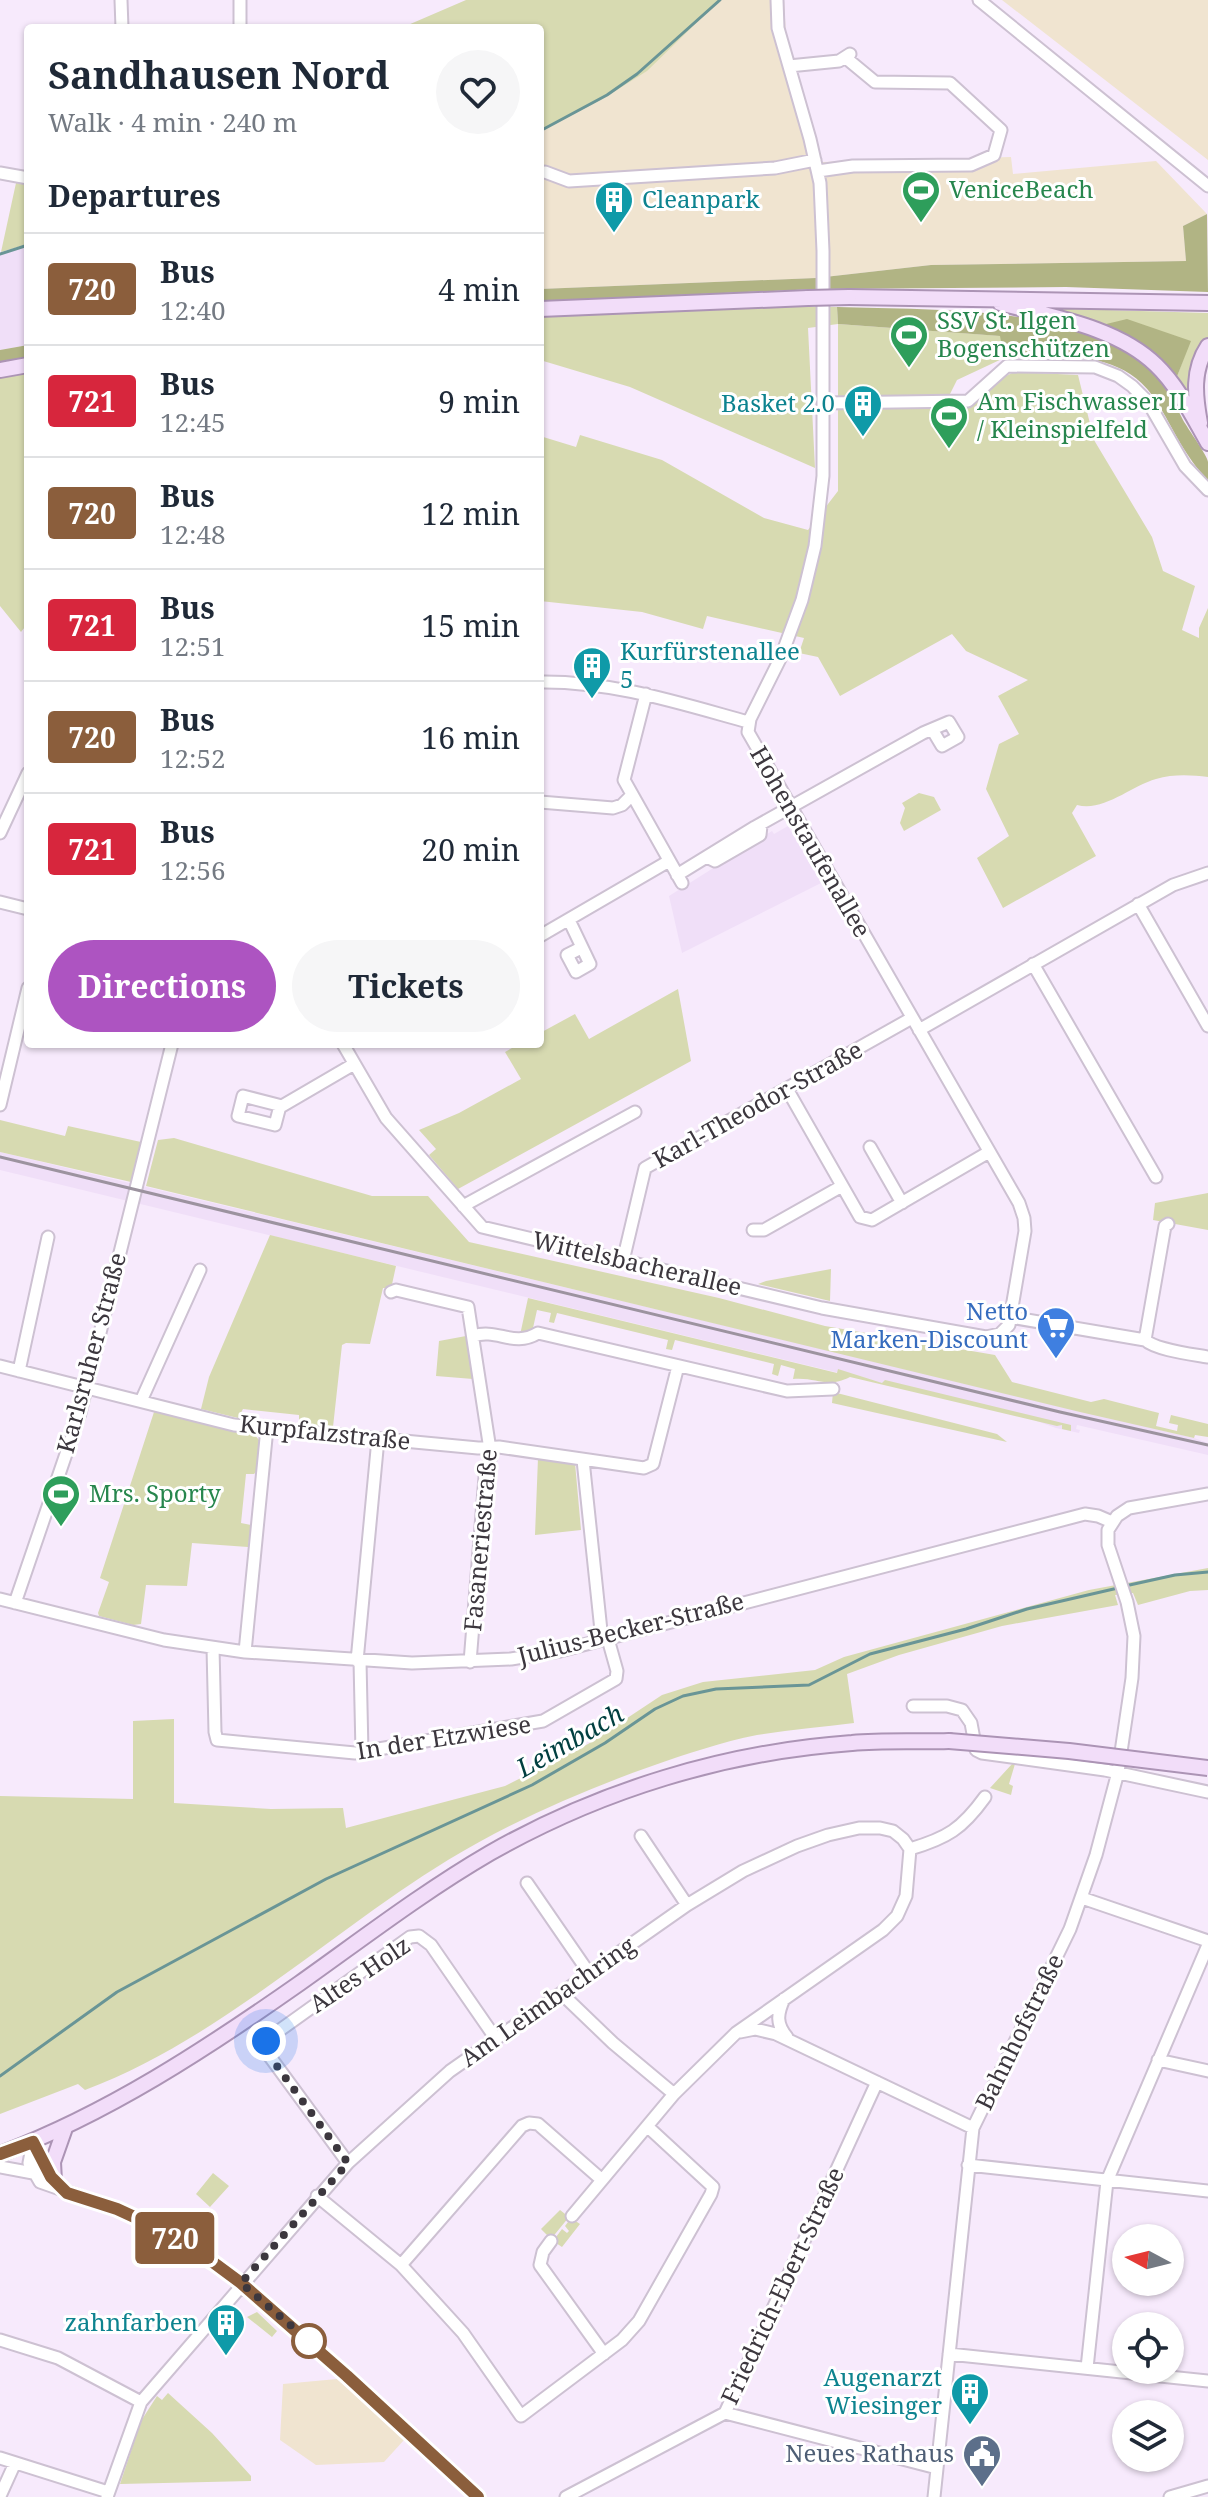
<!DOCTYPE html>
<html lang="en">
<head>
<meta charset="utf-8">
<style>
  body { margin:0; font-family:"Noto Serif",serif; background:#f6f6f7; color:#1f2937; height:100vh; display:flex; flex-direction:column; font-size:30px; white-space:nowrap }
  * { box-sizing:border-box; margin:0 }
  p { font-size:26px; color:#747a83 }
  .icon { flex:none; width:44px; height:44px; fill:none; stroke:currentColor; stroke-width:2; stroke-linecap:round; stroke-linejoin:round }
  .map { position:relative; flex:1; overflow:hidden }
  .sheet { position:absolute; left:24px; top:24px; width:520px; height:1024px; display:flex; flex-direction:column; background:#fff; border-radius:8px; box-shadow:0 2px 6px #0004 }
  .sheet>* { flex:none }
  .badge { padding:0 16px; border-radius:6px; font-size:28px; line-height:52px }
  .needle { width:52px; rotate:277deg }
  .fabs { position:absolute; left:1112px; top:2224px; display:grid; gap:16px }
  .fabs a { display:grid; place-items:center; width:72px; height:72px; border-radius:50%; background:#fff; box-shadow:0 2px 6px #0004; font-size:40px }
  .you { position:absolute; width:40px; height:40px; margin:-20px; border:6px solid #fff; border-radius:50%; background:#1a73e8; box-shadow:0 0 0 12px #1a73e833 }
  .map>.badge { position:absolute; translate:-50% -50%; box-shadow:0 0 0 4px #fff }
  h2 { padding:0 24px; font-size:30px; line-height:72px }
  .round { display:grid; place-items:center; flex:none; width:84px; height:84px; border-radius:42px; background:#f6f6f7 }
  .headline { display:flex; align-items:center; justify-content:space-between; height:136px; padding:0 24px }
  h1 { font-size:38px; font-weight:700; line-height:60px }
  .cta { display:flex; gap:16px; margin-top:auto; padding:16px 24px }
  .cta a { flex:1; height:92px; border-radius:48px; background:#ad54c1; color:#fff; font-size:32px; font-weight:700; line-height:92px; text-align:center }
  .cta a+a { background:#f6f6f7; color:#1f2937 }
  ul { padding:0; list-style:none }
  li { display:flex; align-items:center; gap:24px; height:112px; padding:0 24px; border-top:2px solid #e0e1e3 }
  li div { flex:1 }
  li b { display:block; font-size:30px }
  li em { font-style:normal }
  li .badge { min-width:88px; font-weight:700; text-align:center }
  .map>svg:first-child { display:block }
  .commercial { fill:#f0e4d0 }
  .built { fill:#f0dff8 }
  .green { fill:#d7dab1 }
  .forest { fill:#b1b484 }
  .lines { fill:none; stroke-linecap:round; stroke-linejoin:round }
  .stream { stroke:#699596; stroke-width:3 }
  .minor-casing { stroke:#cdc1d2; stroke-width:15 }
  .major-casing { stroke:#ac94b5; stroke-width:18 }
  .minor { stroke:#fff; stroke-width:11 }
  .major { stroke:#f2ddf9; stroke-width:14 }
  .rail { stroke:#9c939f; stroke-width:3 }
  .major-bridge-casing { stroke:#ac94b5; stroke-width:18; stroke-linecap:butt }
  .major-bridge { stroke:#f2ddf9; stroke-width:14 }
  .line-casing { stroke:#fff; stroke-width:18 }
  .line { stroke:#8b5e3c; stroke-width:12 }
  .walk { stroke:#3c373e; stroke-width:8; stroke-dasharray:0 14.4 }
  .stop-dot { fill:#fff; stroke:#8b5e3c; stroke-width:4 }
  .labels { text-anchor:middle; stroke-width:6; stroke-linejoin:round; paint-order:stroke }
  .leisure-label { font-size:24px; fill:#27864d; stroke:#fff; text-anchor:start }
  .culture-label { font-size:24px; fill:#0d838f; stroke:#fff; text-anchor:end }
  .street-label { font-size:24px; fill:#3c373e; stroke:#fff }
  .shop-label { font-size:24px; fill:#366cbe; stroke:#fff; text-anchor:end }
  .service-label { font-size:24px; fill:#4e5e75; stroke:#fff; text-anchor:end }
  .water-label { font-size:26px; font-style:italic; fill:#003f40; stroke:#fff }
</style>
</head>
<body>
<div class="map">
<svg width="1208" height="2497" viewBox="0 0 1208 2497">
  <rect width="100%" height="100%" fill="#f7eafc"/>
  <!-- commercial -->
  <path class="commercial" d="M720,0H784L786,36L822,162L1011,157L1013,174L1156,161L1207,214L1183,226L1186,261L931,265L816,278L540,289V132L601,100L646,71Z
    M1002,0H1208V160Z
    M337,2379L404,2440L384,2462L316,2465L280,2440L283,2384Z"/>
  <!-- built -->
  <path class="built" d="M28,244V345L0,350V253Z
    M788,826L821,883L682,953L669,896L772,831L774,834Z
    M0,1152L1194,1438L1208,1443V1455L1077,1425L1076,1429L1080,1430L1079,1433L1056,1428L1034,1420L0,1170Z"/>
  <!-- green -->
  <path class="green" d="M466,0H720L647,71L601,100L540,132V28H401Z
    M16,183L28,184V244L1,252Z
    M779,306L837,307L838,324L1001,336L1004,358L957,380L949,396H965L1014,372L1078,375L1094,440L1152,537L1163,571L1195,586L1182,630L1199,638V628L1208,608V777C1191,775 1173,774 1156,779C1131,786 1104,812 1077,805L1072,813L1096,856L1003,908L977,858L1009,836L986,789L999,744L1019,734L998,696L1028,680L966,651L952,634L840,696L818,657L799,653L804,638L707,616L703,629L642,612L540,601V436L576,447L580,435L662,460L764,518L808,530L838,491V324L808,328L815,468L630,387L540,360V317Z
    M1039,308L1208,313V339L1186,399L1176,379L1190,341L1098,326Z
    M28,372V623L21,632L0,606V377Z
    M919,793L934,797L941,810L904,831L900,823L905,808L902,803Z
    M678,989L691,1061L458,1189L429,1155L436,1149L419,1130L459,1113L521,1079L505,1052L519,1044H540V1033L575,1014L589,1039Z
    M0,1120L65,1136L68,1126L141,1142L131,1182L0,1152Z
    M174,1138L372,1196H428L469,1242L719,1298L825,1326L995,1355L1012,1382L1091,1402L1104,1399L1159,1413L1156,1426L1177,1431L1178,1425L1169,1423L1171,1415L1208,1424V1437L1195,1435L1194,1438L1080,1412L146,1186L158,1140Z
    M1208,1193V1230L1153,1220L1155,1203Z
    M270,1235L396,1266L391,1289L383,1288L370,1344L346,1343L342,1345L333,1427L299,1425V1415L243,1409L238,1418L201,1409L209,1377Z
    M831,1269L830,1301L758,1284L766,1281Z
    M528,1298L837,1373L838,1369L882,1383L885,1380L1071,1425V1431L1062,1429V1425L1057,1426L850,1377C826,1389 818,1377 793,1379L795,1369L781,1365L778,1376L772,1374L774,1364L675,1340L672,1350L666,1349L668,1340L557,1313L554,1323L549,1322L551,1313L537,1310L533,1328L520,1335Z
    M466,1336L473,1379L436,1376L439,1341Z
    M833,1392L997,1434L1007,1442L832,1403Z
    M154,1412L254,1434L259,1440L256,1472L254,1474H246L241,1523L251,1525L248,1547L192,1543L187,1586L146,1585L141,1624L133,1625L99,1616L98,1613L109,1582L100,1578Z
    M538,1458L575,1463L581,1530L535,1535Z
    M1208,1568V1590L1190,1591L1138,1605L1133,1593L1115,1595L1118,1605L1002,1626L899,1655L847,1674L854,1723C822,1727 789,1730 757,1735C722,1742 686,1754 652,1766C581,1791 513,1821 448,1860C326,1935 220,2039 85,2090L78,2084L0,2114V1796L133,1799V1721L174,1719V1803L271,1809L343,1808L346,1828L505,1786L588,1744L662,1695L703,1682L815,1670L844,1657L1089,1590Z
    M1012,1764H1015L1009,1784L1013,1786L1011,1795L990,1788Z
    M213,2173L229,2186L210,2207L196,2194Z
    M560,2210L569,2217L551,2239L541,2229Z
    M571,2218L580,2224L562,2247L553,2241L562,2229L567,2233L569,2231L565,2226Z
    M257,2312L277,2331L272,2337L247,2317Z
    M168,2393L212,2433L251,2476V2481L120,2484L141,2421L157,2396L162,2400Z"/>
  <!-- forest -->
  <path class="forest" d="M1207,214L1208,292L1066,287L817,289L540,301V289L816,278L931,265L1186,261L1183,226Z
    M837,307C923,310 1063,305 1136,357C1158,373 1171,396 1183,420C1188,429 1207,455 1208,462C1208,467 1208,475 1208,480C1185,457 1174,430 1157,402C1123,347 1060,357 1004,358L1000,336L838,324Z
    M1127,319L1191,341L1176,379C1153,348 1134,339 1098,326Z
    M28,345V358L0,363V350Z"/>
  <g class="lines">
    <!-- stream -->
    <path class="stream" d="M540,131L607,95L637,74L720,0
      M0,254L28,245
      M1125,1586L1175,1575L1208,1572
      M0,2076L117,1992L326,1879L532,1785L605,1743L655,1709L683,1696L716,1689L809,1685L870,1654L966,1629L1027,1609L1118,1588"/>
    <!-- minor casing -->
    <g class="minor-casing">
      <path id="minor" d="M121,0L122,28
        M240,0V28
        M979,0L1208,186
        M789,66L839,61L850,54
        M818,171L853,166L971,165L994,155L1001,130L950,83L875,82L846,58
        M545,172L569,181L775,168L815,160
        M0,173L28,178
        M824,403L968,401L1007,366L1095,367L1118,376L1132,386L1148,402L1185,466L1208,490
        M540,682C612,681 679,703 748,722
        M646,694L624,780L682,883
        M540,802L613,808L622,805L632,795
        M0,833L28,773
        M707,857L715,861L760,835L761,826
        M677,875L755,827L923,733L949,722L958,737L942,746L933,731
        M0,902L28,909
        M1138,904L1208,1026
        M569,920L590,964L576,972L567,955L581,948
        M540,936L669,861
        M1033,964L1156,1177
        M919,1030L1173,885L1208,873
        M343,1044L386,1118L482,1227L822,1308L986,1337L1000,1334L1009,1325L1025,1231L1024,1218L1019,1203L748,732L750,719L781,657L802,600L815,546L823,476V251L820,183L810,139L778,28L777,0
        M787,1089L860,1217L872,1220L989,1152
        M0,1105L28,988
        M280,1106L275,1125L238,1116L243,1096L282,1106L354,1064
        M870,1147L902,1203
        M463,1206L635,1112
        M753,1230H764L842,1186
        M623,1261L645,1168L912,1018
        M391,1292L396,1290L468,1307L491,1456L485,1477L470,1662
        M1010,1317L1145,1340C1156,1350 1191,1354 1208,1357
        M473,1336C498,1328 513,1348 538,1333L787,1391L833,1389
        M1145,1340L1165,1226L1168,1224
        M0,1366L234,1425L478,1448L499,1447L644,1468L653,1464L678,1366
        M19,1371L48,1237
        M141,1401L200,1270
        M583,1460L602,1640
        M0,1599L164,1640L245,1652L412,1663L511,1659L560,1651L1085,1514L1098,1516L1112,1522
        M15,1603L80,1413L172,1044
        M213,1648L215,1732L217,1740L355,1753L543,1721L616,1679L617,1671L608,1639
        M245,1652L267,1428
        M357,1661L378,1439
        M360,1661L362,1752
        M913,1706H947L962,1710L971,1723L976,1750L982,1753L1105,1770L1208,1792
        M641,1836L687,1905
        M910,1849C947,1838 962,1829 985,1797
        M527,1883L589,1973
        M1082,1898L1208,1941
        M562,1994L613,2043L674,2094
        M784,1999C777,2014 776,2024 787,2037
        M740,2032L755,2029L776,2034L973,2128
        M1158,2060L1208,2071
        M33,2142L29,2163L40,2182L117,2209L156,2227L214,2263L305,2338L478,2497
        M33,2142L44,2167L55,2182
        M348,2163L268,2054L266,2041L273,2035L410,1937L419,1936L431,1945L496,2039
        M968,2165L1208,2191
        M0,2167L33,2173
        M317,2196L401,2265L463,2333L521,2416L622,2340L639,2321L711,2194L713,2187L648,2127
        M551,2241L543,2252L540,2265L604,2354
        M401,2265L522,2126L529,2123L538,2124L602,2180
        M0,2340L58,2358L141,2402
        M949,2354L1208,2381
        M1087,2368L1107,2181L1208,1945
        M725,2413L937,2468
        M0,2458L108,2492
        M0,2496L15,2463
        M107,2497L141,2402L348,2163L450,2071L687,1905L743,1871L797,1846L828,1835L859,1828H880L893,1831L903,1839L910,1849L906,1896L897,1916L883,1930L736,2033L674,2094L572,2216
        M566,2497L725,2413L877,2082
        M934,2497L973,2128L1070,1929L1096,1855L1118,1772L1132,1678L1134,1636L1127,1602L1108,1545V1530L1117,1516L1129,1508L1208,1494
        M1170,2497L1208,2486"/>
    </g>
    <!-- major casing -->
    <g class="major-casing">
      <path id="major" d="M849,297L1208,303
        M1000,303C1052,317 1117,327 1156,365C1178,386 1193,417 1208,443
        M540,309L808,298
        M0,370L28,365
        M1200,423C1195,396 1192,370 1208,346
        M0,2154C107,2114 206,2049 300,1983C362,1939 423,1892 490,1853C601,1790 725,1752 852,1743C884,1740 917,1742 949,1741
        M54,2181L53,2162L65,2128"/>
    </g>
    <!-- minor -->
    <use href="#minor" class="minor"/>
    <!-- major -->
    <use href="#major" class="major"/>
    <!-- rail -->
    <path class="rail" d="M0,1157L1060,1412L1208,1445"/>
    <!-- major-bridge casing -->
    <g class="major-bridge-casing">
      <path id="major-bridge" d="M808,298L849,297
        M949,1741L1069,1751L1208,1768"/>
    </g>
    <!-- major-bridge -->
    <use href="#major-bridge" class="major-bridge"/>
  </g>
  <g class="lines">
    <!-- line casing -->
    <g class="line-casing">
      <path id="line" d="M0,2154L33,2142L51,2177L67,2193L117,2209L156,2227L214,2263L241,2283L347,2376L478,2497"/>
    </g>
    <!-- line -->
    <use href="#line" class="line"/>
    <!-- walk -->
    <path class="walk" d="M266,2041L268,2054L348,2163L241,2283L309,2341"/>
  </g>
  <!-- icons -->
  <defs>
    <g id="stadium-pin" transform="scale(2)"><path d="M0 17L-7.5 6A9.5 9.5 0 1 1 7.5 6Z" fill="#2e9e5b" stroke="#fff"/><path d="M0-5a6.5 5 0 1 0 0 10a6.5 5 0 1 0 0-10ZM-3.5-1.8h7v3.6h-7Z" fill="#fff"/></g>
    <g id="building-pin" transform="scale(2)"><path d="M0 17L-7.5 6A9.5 9.5 0 1 1 7.5 6Z" fill="#0f9aa8" stroke="#fff"/><path d="M-4-6H4V6H1V3H-1V6H-4ZM-2.5-4.3h1.7v1.8h-1.7ZM.8-4.3h1.7v1.8H.8ZM-2.5-1h1.7V.8h-1.7ZM.8-1h1.7V.8H.8Z" fill="#fff"/></g>
    <g id="supermarket-pin" transform="scale(2)"><path d="M0 17L-7.5 6A9.5 9.5 0 1 1 7.5 6Z" fill="#3f7fe0" stroke="#fff"/><path d="M-6-5.5h2.5l.6 2H6L4.5 2H-2.5L-4.4-4H-6ZM-1.5 3.2a1.3 1.3 0 1 0 .1 0ZM3 3.2a1.3 1.3 0 1 0 .1 0Z" fill="#fff"/></g>
    <g id="civic-pin" transform="scale(2)"><path d="M0 17L-7.5 6A9.5 9.5 0 1 1 7.5 6Z" fill="#5c6f8a" stroke="#fff"/><path d="M-.6-6.5H3V-4.5H.6V-3L4-1V1h2V6H-6V1h2V-1L-.6-3ZM-1.2 2.5V6h2.4V2.5Z" fill="#fff"/></g>
  </defs>
  <g fill-rule="evenodd">
    <use href="#stadium-pin" x="921" y="190"/>
    <use href="#building-pin" x="614" y="200"/>
    <use href="#stadium-pin" x="909" y="335"/>
    <use href="#building-pin" x="863" y="404"/>
    <use href="#stadium-pin" x="949" y="416"/>
    <use href="#building-pin" x="592" y="666"/>
    <use href="#supermarket-pin" x="1056" y="1326"/>
    <use href="#stadium-pin" x="61" y="1494"/>
    <use href="#building-pin" x="226" y="2323"/>
    <use href="#building-pin" x="970" y="2392"/>
    <use href="#civic-pin" x="982" y="2454"/>
  </g>
  <!-- markers -->
  <circle class="stop-dot" cx="309" cy="2341" r="16"/>
  <g class="labels">
    <!-- leisure labels -->
    <g class="leisure-label">
      <text x="949" y="198">VeniceBeach</text>
      <text x="937" y="329">SSV St. Ilgen<tspan x="937" dy="28">Bogenschützen</tspan></text>
      <text x="977" y="410">Am Fischwasser II<tspan x="977" dy="28">/ Kleinspielfeld</tspan></text>
      <text x="89" y="1502">Mrs. Sporty</text>
    </g>
    <!-- culture labels -->
    <g class="culture-label">
      <text x="642" y="208" text-anchor="start">Cleanpark</text>
      <text x="835" y="412">Basket 2.0</text>
      <text x="620" y="660" text-anchor="start">Kurfürstenallee<tspan x="620" dy="28">5</tspan></text>
      <text x="198" y="2331">zahnfarben</text>
      <text x="942" y="2386">Augenarzt<tspan x="942" dy="28">Wiesinger</tspan></text>
    </g>
    <!-- street labels -->
    <g class="street-label">
      <text transform="translate(810 842) rotate(60)" y="8">Hohenstaufenallee</text>
      <text transform="translate(758 1105) rotate(-29)" y="8">Karl-Theodor-Straße</text>
      <text transform="translate(637 1264) rotate(13)" y="8">Wittelsbacherallee</text>
      <text transform="translate(92 1353) rotate(-75)" y="8">Karlsruher Straße</text>
      <text transform="translate(325 1433) rotate(6)" y="8">Kurpfalzstraße</text>
      <text transform="translate(481 1540) rotate(-85)" y="8">Fasaneriestraße</text>
      <text transform="translate(631 1629) rotate(-14)" y="8">Julius-Becker-Straße</text>
      <text transform="translate(444 1738) rotate(-9)" y="8">In der Etzwiese</text>
      <text transform="translate(360 1975) rotate(-34)" y="8">Altes Holz</text>
      <text transform="translate(548 2002) rotate(-35)" y="8">Am Leimbachring</text>
      <text transform="translate(1020 2032) rotate(-64)" y="8">Bahnhofstraße</text>
      <text transform="translate(783 2286) rotate(-65)" y="8">Friedrich-Ebert-Straße</text>
    </g>
    <!-- shop labels -->
    <g class="shop-label">
      <text x="1028" y="1320">Netto<tspan x="1028" dy="28">Marken-Discount</tspan></text>
    </g>
    <!-- service labels -->
    <g class="service-label">
      <text x="954" y="2462">Neues Rathaus</text>
    </g>
    <!-- water labels -->
    <g class="water-label">
      <text transform="translate(570 1741) rotate(-30)" y="9">Leimbach</text>
    </g>
  </g>
</svg>
<div class="fabs">
<a><svg class="needle" viewBox="-14 -14 28 28"><path d="M0-13l5 13h-10z" fill="#e53935"/><path d="M0 13l5-13h-10z" fill="#747a83"/></svg></a>
<a><svg class="icon" aria-label="locate" viewBox="0 0 24 24"><circle cx="12" cy="12" r="6"/><path d="M12 2v4M12 18v4M2 12h4M18 12h4"/></svg></a>
<a><svg class="icon" aria-label="layers" viewBox="0 0 24 24"><path d="M12 4l9 5-9 5-9-5zM3 14l9 5 9-5"/></svg></a>
</div>
<div class="you" style="left:266px;top:2041px"></div>
<b class="badge" style="left:175px;top:2238px;background:#8b5e3c;color:#fff">720</b>
<section class="sheet">
<div class="headline"><div><h1>Sandhausen Nord</h1><p>Walk · 4 min · 240 m</p></div><a class="round"><svg class="icon" aria-label="heart" viewBox="0 0 24 24"><path d="M12 20l-8-8c-3-5 5-10 8-4 3-6 11-1 8 4z"/></svg></a></div>
<h2>Departures</h2>
<ul>
<li><span class="badge" style="background:#8b5e3c;color:#fff">720</span><div><b>Bus</b><p>12:40</p></div><em>4 min</em></li>
<li><span class="badge" style="background:#d7263d;color:#fff">721</span><div><b>Bus</b><p>12:45</p></div><em>9 min</em></li>
<li><span class="badge" style="background:#8b5e3c;color:#fff">720</span><div><b>Bus</b><p>12:48</p></div><em>12 min</em></li>
<li><span class="badge" style="background:#d7263d;color:#fff">721</span><div><b>Bus</b><p>12:51</p></div><em>15 min</em></li>
<li><span class="badge" style="background:#8b5e3c;color:#fff">720</span><div><b>Bus</b><p>12:52</p></div><em>16 min</em></li>
<li><span class="badge" style="background:#d7263d;color:#fff">721</span><div><b>Bus</b><p>12:56</p></div><em>20 min</em></li>
</ul>
<div class="cta"><a>Directions</a><a>Tickets</a></div>
</section>
</div>
</body>
</html>
